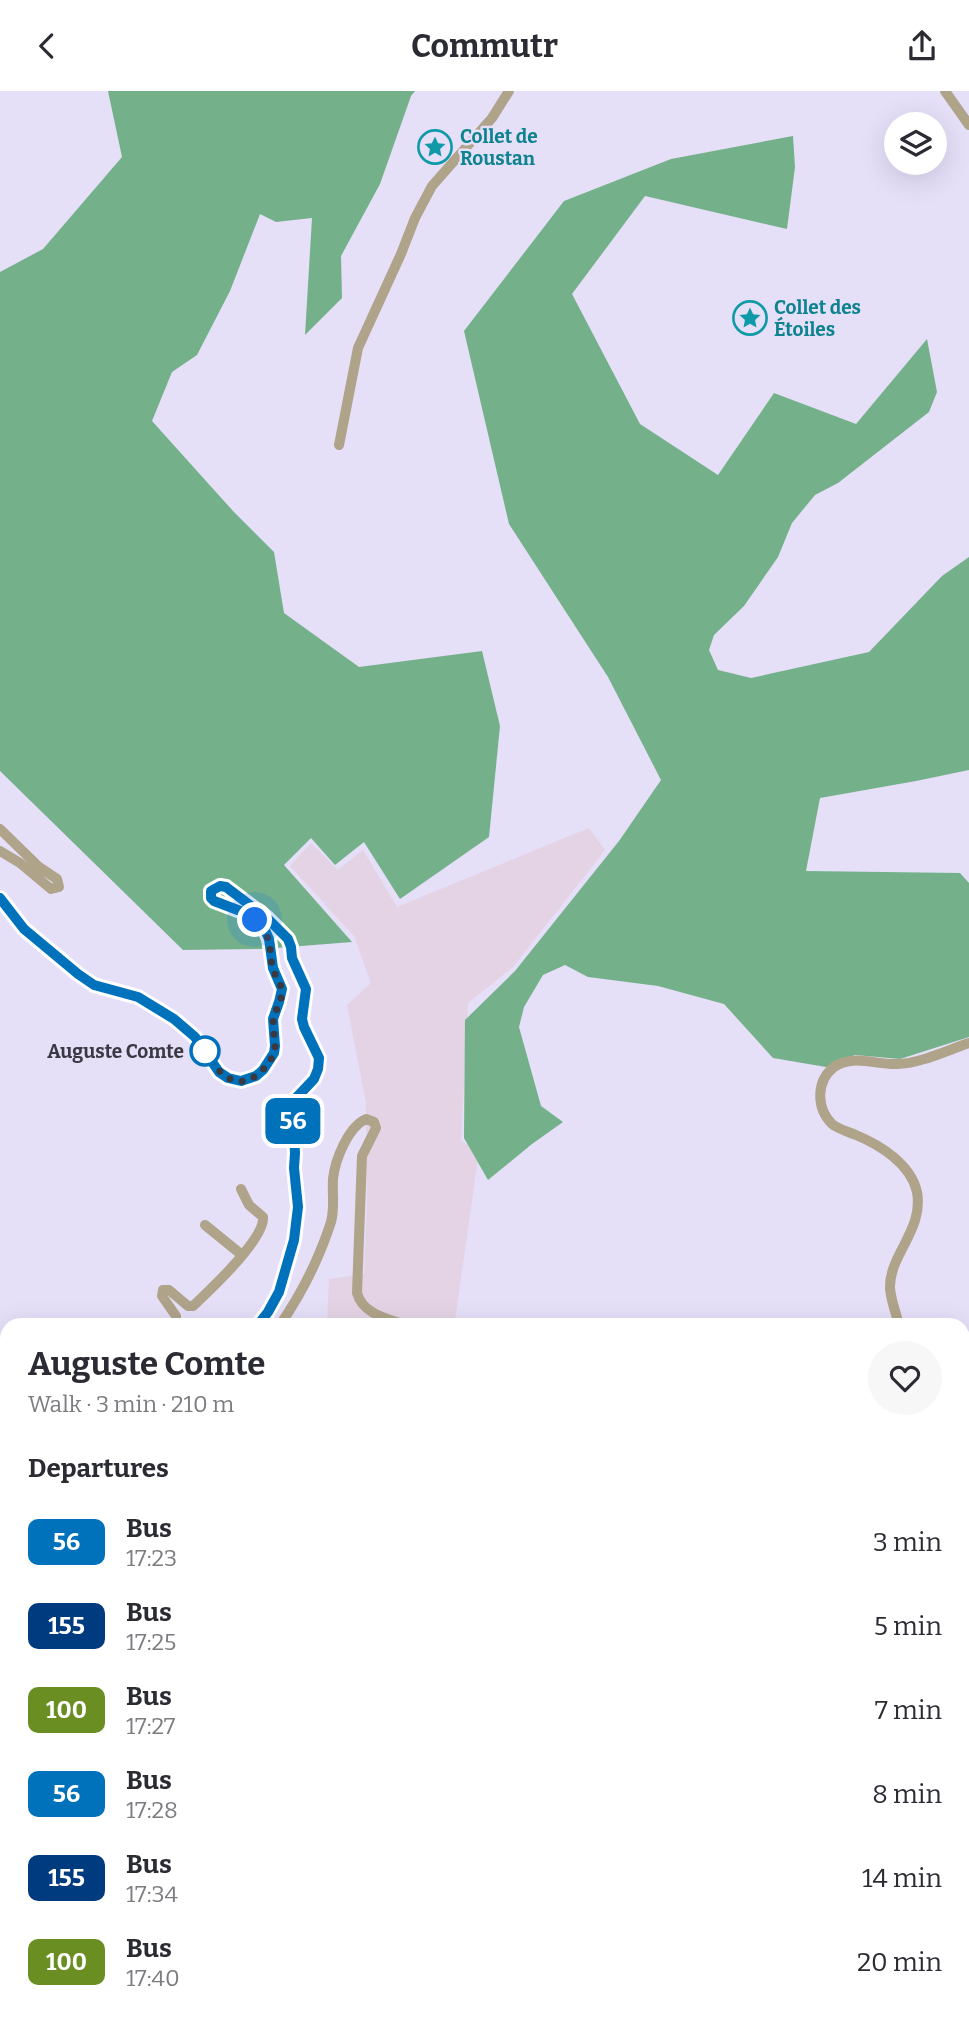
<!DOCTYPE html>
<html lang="en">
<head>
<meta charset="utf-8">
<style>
  body { margin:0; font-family:Bitter,serif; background:#f7f7f7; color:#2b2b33; height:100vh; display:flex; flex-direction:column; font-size:26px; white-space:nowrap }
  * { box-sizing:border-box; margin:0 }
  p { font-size:23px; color:#7c7c81 }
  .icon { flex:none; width:38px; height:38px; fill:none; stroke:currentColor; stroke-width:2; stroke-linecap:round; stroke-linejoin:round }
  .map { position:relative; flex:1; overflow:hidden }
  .side { position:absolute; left:0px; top:1227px; width:970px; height:702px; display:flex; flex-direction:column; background:#fff; border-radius:21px 21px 0 0; box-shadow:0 7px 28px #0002 }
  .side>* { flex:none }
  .badge { padding:0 14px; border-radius:10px; font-size:24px; line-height:46px }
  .fabs { position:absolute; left:884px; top:21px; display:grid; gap:14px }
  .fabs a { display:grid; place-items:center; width:63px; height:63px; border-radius:50%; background:#fff; box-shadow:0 7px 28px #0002; font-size:35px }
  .you { position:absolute; width:35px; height:35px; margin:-18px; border:5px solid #fff; border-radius:50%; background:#1a73e8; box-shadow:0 0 0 10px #1a73e833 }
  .map>.badge { position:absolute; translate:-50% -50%; box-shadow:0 0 0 4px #fff }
  h2 { padding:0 28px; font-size:26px; line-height:63px }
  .round { display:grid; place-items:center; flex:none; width:74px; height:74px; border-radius:37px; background:#f7f7f7 }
  .head { display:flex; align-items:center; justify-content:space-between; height:119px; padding:0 28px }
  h1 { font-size:33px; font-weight:700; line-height:52px }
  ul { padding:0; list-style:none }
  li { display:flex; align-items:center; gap:21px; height:84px; padding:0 28px }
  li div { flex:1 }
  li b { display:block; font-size:26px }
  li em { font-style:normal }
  li .badge { min-width:77px; font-weight:700; text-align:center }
  header { display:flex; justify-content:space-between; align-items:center; height:91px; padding:0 28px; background:#fff; font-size:32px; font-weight:700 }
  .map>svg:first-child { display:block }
  .industrial { fill:#e3d3e5 }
  .forest { fill:#74b18a }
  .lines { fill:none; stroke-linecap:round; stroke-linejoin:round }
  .minor { stroke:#afa389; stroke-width:10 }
  .major { stroke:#836d3b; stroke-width:14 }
  .rail { stroke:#716e7c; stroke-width:2.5; stroke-dasharray:12 12; stroke-linecap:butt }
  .line-casing { stroke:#fff; stroke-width:16 }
  .line { stroke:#0072bc; stroke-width:10 }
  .walk { stroke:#3a3841; stroke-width:7; stroke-dasharray:0 12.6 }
  .stop-dot { fill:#fff; stroke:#0072bc; stroke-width:3.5 }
  .labels { text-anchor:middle; stroke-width:5; stroke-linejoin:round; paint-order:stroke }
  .culture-label { font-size:19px; font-weight:bold; fill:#0d838f; stroke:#e5dff8; text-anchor:start }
  .stop-label { font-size:19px; font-weight:bold; fill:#3a3841; stroke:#e5dff8; text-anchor:end }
</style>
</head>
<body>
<header><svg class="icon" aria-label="back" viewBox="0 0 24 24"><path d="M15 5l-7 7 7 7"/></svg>Commutr<svg class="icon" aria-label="share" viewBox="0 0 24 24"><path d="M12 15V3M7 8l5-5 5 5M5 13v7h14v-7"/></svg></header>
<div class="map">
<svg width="969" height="1928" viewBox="0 0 969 1928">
  <rect width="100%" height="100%" fill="#e5dff8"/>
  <!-- industrial -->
  <path class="industrial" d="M589,737L605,759L513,876L468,912L461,1050L479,1060L455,1229L432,1234H327L329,1188L364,1183L367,1109L366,1012L347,914L371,892L354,845L290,775L311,752L338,779L363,759L397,816Z
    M7,1412V1536L0,1545V1420Z"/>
  <!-- forest -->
  <path class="forest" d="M108,0H415L411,5L380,93L341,165L342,207L305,244L312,127L276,131L260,123L230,200L197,264L172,281L152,330L233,420L274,461L284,522L359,576L482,560L500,635L489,746L400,808L364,751L335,774L311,747L284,774L352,851L263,858L183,859L0,680V181L43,158L122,66Z
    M793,45L795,76L787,138L645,105L572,203L640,333L718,384L774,302L856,333L927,248L937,301L929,321L838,392L815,404L792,432L778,466L744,515L714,544L709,559L718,579L751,587L869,561L942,485L969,466V679L916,690L820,707L806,780L960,782L969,792V946L900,968L855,964L826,976L773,967L724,913L658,895L588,886L565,874L543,884L524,916L519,936L541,1015L563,1031L532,1053L488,1089L464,1047L465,929L515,880L619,750L661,689L608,586L509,433L464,240L564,110L671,68Z"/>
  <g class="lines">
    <!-- minor -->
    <path class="minor" d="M945,0L969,34
      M339,354L358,257L401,163L415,127L432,95L492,27L509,0
      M0,738L39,776L57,788L59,796L51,798L20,772L0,760
      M0,807L24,838L78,883L94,894L138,906L156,916L185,935L195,946L219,981L234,989H249L263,979L274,963L276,955L273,928L280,911L282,898L273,877L269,848L265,839L243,821L214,810L210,804C213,797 219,793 226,796L267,827L284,842L288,848L291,857L292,867L306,898L302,928L304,936L319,967L318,977L314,988L296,1007L292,1015L295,1061L294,1077L298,1117L294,1149L279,1201L268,1221L258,1234
      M205,1134L242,1164
      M176,1234V1225L162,1205L163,1199H169L188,1215H193C210,1199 265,1148 263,1126L249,1114L241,1098
      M280,1234C302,1202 319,1168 331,1131C335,1116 332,1103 333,1088C335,1069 348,1036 366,1028L374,1031L376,1037L362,1065L357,1202C363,1223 386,1227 405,1234
      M899,1234C896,1222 891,1210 890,1197C889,1164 924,1139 917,1101C911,1073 880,1054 856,1044C849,1041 838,1038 832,1033C816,1017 816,990 834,976C853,963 876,974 897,973C919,973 948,959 969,952
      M962,1365L969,1374
      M962,1388L969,1394
      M962,1503L969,1506
      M0,1534L7,1525
      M962,1611L969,1614
      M0,1667L7,1672
      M962,1812L969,1817
      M206,1928L211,1922
      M382,1928L387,1922"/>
    <!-- major -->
    <path class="major" d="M0,1899L7,1905
      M9,1922L17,1928
      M28,1922L37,1928"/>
    <!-- rail -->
    <path class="rail" d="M0,1616L7,1615
      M962,1722L969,1725"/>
  </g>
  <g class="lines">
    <!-- line casing -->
    <g class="line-casing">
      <path id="line" d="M0,807L24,838L78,883L94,894L138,906L174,928L195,946L219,981L228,987L241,990L256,985L263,979L274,962L275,955L273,928L279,911L282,898L273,877L269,848L265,839L243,821L214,810L211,807V800L220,795L226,796L267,827L288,848L291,856L292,867L306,898L302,928L304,936L319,967L318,978L314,988L296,1007L292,1015L295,1062L294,1077L298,1116L294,1149L279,1201L268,1221L258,1234"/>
    </g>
    <!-- line -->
    <use href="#line" class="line"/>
    <!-- walk -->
    <path class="walk" d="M205,960C216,980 236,1003 259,982C266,976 272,969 274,960C277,952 273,943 273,934C273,922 280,914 282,903C283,895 277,890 275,883C265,859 278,853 255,829"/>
  </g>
  <!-- icons -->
  <defs>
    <g id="sight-ring" transform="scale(1.75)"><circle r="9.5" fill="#e5dff8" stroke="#0f9aa8" stroke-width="1.5"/><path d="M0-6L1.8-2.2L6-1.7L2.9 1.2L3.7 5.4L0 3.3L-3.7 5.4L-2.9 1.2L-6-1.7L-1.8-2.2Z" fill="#0f9aa8"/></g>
  </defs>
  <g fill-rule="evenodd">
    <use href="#sight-ring" x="435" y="56"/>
    <use href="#sight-ring" x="750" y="227"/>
  </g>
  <!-- markers -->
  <circle class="stop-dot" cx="205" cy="960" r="14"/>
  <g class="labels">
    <!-- culture labels -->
    <g class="culture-label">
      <text x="460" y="52">Collet de<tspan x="460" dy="22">Roustan</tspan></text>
      <text x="774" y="223">Collet des<tspan x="774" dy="22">Étoiles</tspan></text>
    </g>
    <!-- stop labels -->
    <g class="stop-label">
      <text x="184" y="967">Auguste Comte</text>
    </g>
  </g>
</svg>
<div class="fabs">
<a><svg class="icon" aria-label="layers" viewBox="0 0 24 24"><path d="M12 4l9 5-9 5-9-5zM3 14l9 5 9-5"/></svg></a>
</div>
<div class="you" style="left:255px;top:829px"></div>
<b class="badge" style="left:293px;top:1030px;background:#0072bc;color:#fff">56</b>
<section class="side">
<div class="head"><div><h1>Auguste Comte</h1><p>Walk · 3 min · 210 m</p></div><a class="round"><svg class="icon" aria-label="heart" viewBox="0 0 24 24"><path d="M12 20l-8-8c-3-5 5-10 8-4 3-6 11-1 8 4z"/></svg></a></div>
<h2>Departures</h2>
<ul>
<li><span class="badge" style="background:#0072bc;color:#fff">56</span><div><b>Bus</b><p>17:23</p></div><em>3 min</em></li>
<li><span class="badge" style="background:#003b80;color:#fff">155</span><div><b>Bus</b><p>17:25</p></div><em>5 min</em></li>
<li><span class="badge" style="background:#6b8e23;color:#fff">100</span><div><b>Bus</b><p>17:27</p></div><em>7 min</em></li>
<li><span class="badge" style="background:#0072bc;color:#fff">56</span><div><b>Bus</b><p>17:28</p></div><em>8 min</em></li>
<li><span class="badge" style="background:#003b80;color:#fff">155</span><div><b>Bus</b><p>17:34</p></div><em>14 min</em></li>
<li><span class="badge" style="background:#6b8e23;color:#fff">100</span><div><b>Bus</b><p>17:40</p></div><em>20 min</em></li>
</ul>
</section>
</div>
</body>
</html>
